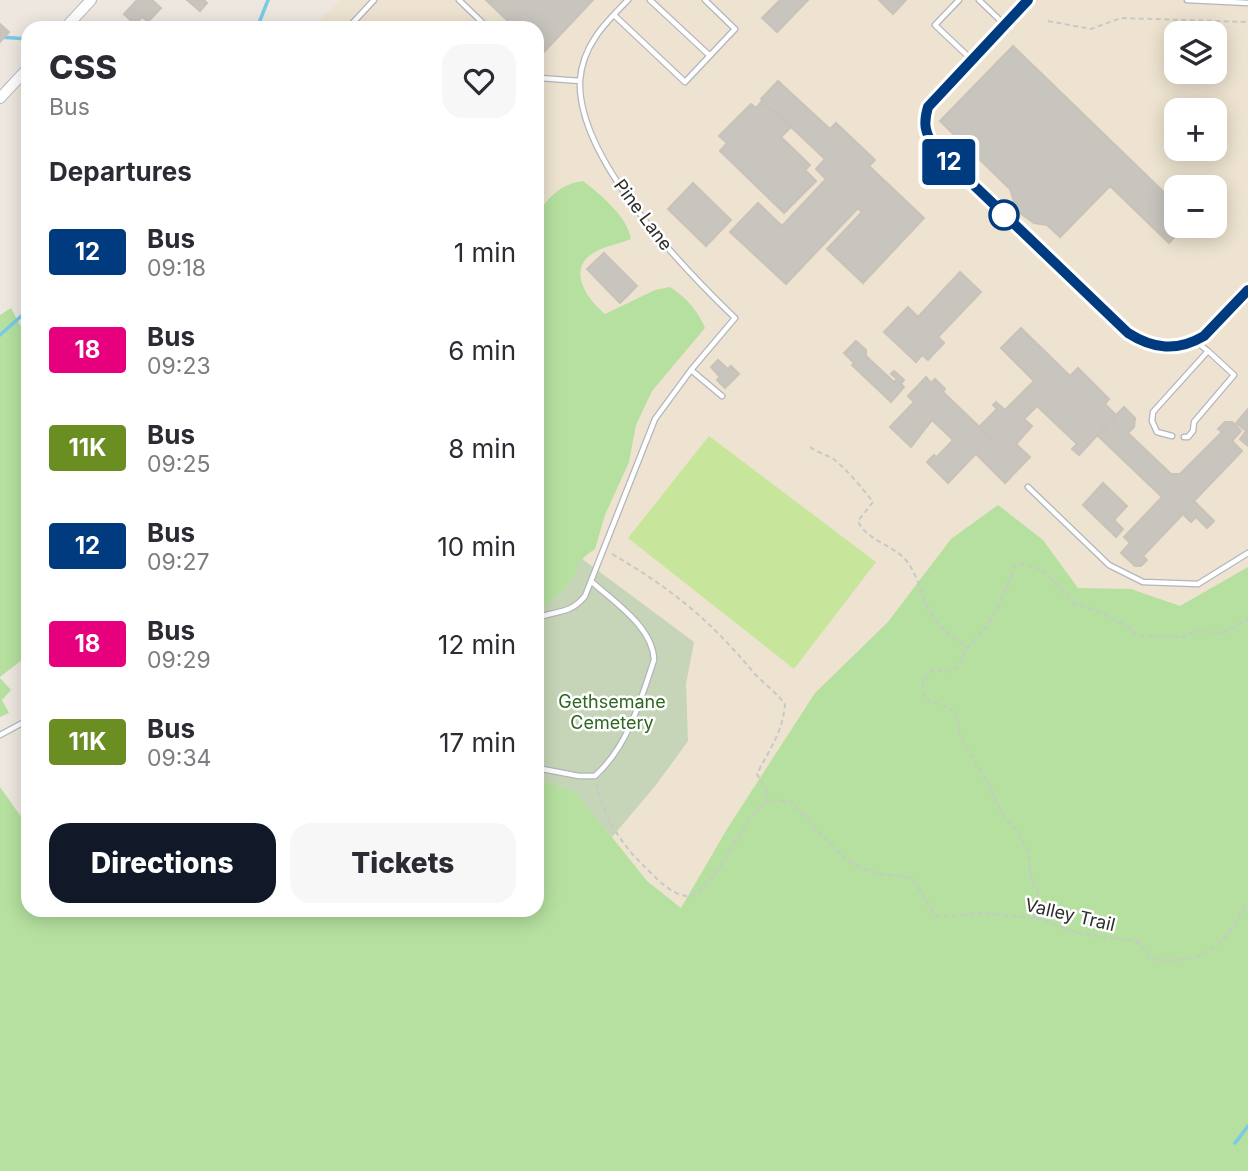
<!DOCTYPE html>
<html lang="en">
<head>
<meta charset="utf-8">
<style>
  body { margin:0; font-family:Inter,sans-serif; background:#f7f7f7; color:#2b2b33; height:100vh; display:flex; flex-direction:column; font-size:26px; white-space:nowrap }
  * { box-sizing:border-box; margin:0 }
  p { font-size:23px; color:#7c7c81 }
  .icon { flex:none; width:38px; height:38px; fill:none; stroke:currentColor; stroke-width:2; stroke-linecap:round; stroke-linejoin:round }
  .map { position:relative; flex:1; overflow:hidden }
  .side { position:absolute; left:21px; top:21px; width:523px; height:896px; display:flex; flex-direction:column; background:#fff; border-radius:21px; box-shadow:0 4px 18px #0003 }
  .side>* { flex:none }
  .badge { padding:0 14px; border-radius:5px; font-size:24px; line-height:46px }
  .tools { position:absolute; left:1164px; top:21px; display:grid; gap:14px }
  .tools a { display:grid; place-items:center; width:63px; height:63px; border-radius:14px; background:#fff; box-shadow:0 4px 18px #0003; font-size:35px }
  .map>.badge { position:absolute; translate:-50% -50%; box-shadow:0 0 0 4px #fff }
  h2 { padding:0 28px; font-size:26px; line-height:63px }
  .round { display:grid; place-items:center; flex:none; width:74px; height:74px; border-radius:21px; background:#f7f7f7 }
  .headline { display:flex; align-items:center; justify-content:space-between; height:119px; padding:0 28px }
  h1 { font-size:33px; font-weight:800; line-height:52px }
  .cta { display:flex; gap:14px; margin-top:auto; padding:14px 28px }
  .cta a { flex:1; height:80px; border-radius:21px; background:#111827; color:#fff; font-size:28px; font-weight:800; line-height:80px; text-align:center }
  .cta a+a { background:#f7f7f7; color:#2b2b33 }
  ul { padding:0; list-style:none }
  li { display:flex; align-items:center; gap:21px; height:98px; padding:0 28px }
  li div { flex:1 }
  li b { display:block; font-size:26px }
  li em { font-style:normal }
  li .badge { min-width:77px; font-weight:700; text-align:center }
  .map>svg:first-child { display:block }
  .education { fill:#ede3d0; fill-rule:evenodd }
  .green { fill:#b5e09f }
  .cemetery { fill:#c6d5b7 }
  .pitch { fill:#c7e69b }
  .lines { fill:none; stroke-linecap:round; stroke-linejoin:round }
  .stream { stroke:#79cbe8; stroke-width:3.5 }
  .building { fill:#c8c4be; stroke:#c8c2b9; stroke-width:2 }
  .service-casing { stroke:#b2b5be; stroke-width:7 }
  .minor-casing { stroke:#b2b5be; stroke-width:12 }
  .path { stroke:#c8c8c8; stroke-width:2; stroke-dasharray:5 3.5; stroke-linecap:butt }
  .service { stroke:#fff; stroke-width:4.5 }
  .minor { stroke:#fff; stroke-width:10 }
  .line-casing { stroke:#fff; stroke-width:16 }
  .line { stroke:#003b80; stroke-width:10 }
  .stop-dot { fill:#fff; stroke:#003b80; stroke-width:3.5 }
  .labels { text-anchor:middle; stroke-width:5; stroke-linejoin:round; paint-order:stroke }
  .street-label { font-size:18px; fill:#2c2c2c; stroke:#fff }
  .park-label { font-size:18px; fill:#2e661f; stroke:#fff }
</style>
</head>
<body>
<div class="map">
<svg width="1248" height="1171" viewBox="0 0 1248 1171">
  <rect width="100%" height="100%" fill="#ede7df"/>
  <!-- education -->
  <path class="education" d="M340,0H1248V1150L895,1171L537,822V28H313ZM1176,33H1214V72H1176ZM1176,110H1214V149H1176ZM1176,187H1214V226H1176Z"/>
  <!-- green -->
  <path class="green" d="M583,181C601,195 627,216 631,239C617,245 601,246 589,256C568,274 590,302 605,314L655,290L670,287C686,297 698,311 705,328L652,391L636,425L629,462L605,515L595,549C573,563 584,564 573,580C564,593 550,601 537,610V215C549,196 561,184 583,181Z
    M11,308L28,340V652L23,659L0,677V315Z
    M998,505L1043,540L1078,588L1131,589L1180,606L1248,567V1171H0V787L22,818L28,821V910H537V779L575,791L647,881L681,908L727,829L815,693L888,622L951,539Z
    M0,678L11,690L2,700L9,713L0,717Z"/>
  <!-- cemetery -->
  <path class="cemetery" d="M581,558L694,642L686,684L688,741L656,785L612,837L575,792L537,779V610C562,593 571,587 581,558Z"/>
  <!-- pitch -->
  <path class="pitch" d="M709,436L876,562L794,669L628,538Z"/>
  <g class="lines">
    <!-- stream -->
    <path class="stream" d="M257,28L268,0
      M0,37L28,39
      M0,335L28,310
      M1235,1143L1248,1126"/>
  </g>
  <!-- building -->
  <path class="building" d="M137,0H152L161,8L148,22L142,17L135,25L124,14Z
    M187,0H204L207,3L200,11Z
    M486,0H593L542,54L537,49V28H515Z
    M780,0H808L777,32L762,18Z
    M879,0H906L893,14Z
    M0,24L9,32L0,42Z
    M1013,46L1176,204V226H1185L1169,243L1110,186L1060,237L1047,225L1034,223L1017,211L1010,189L940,121Z
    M778,81L830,129L836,123L875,160L869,166L924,218L863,283L827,249L862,212L858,208L786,284L730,232L758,203L782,226L826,179L816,169L825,159L761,99Z
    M762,101L790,128L781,137L810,165L805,170L816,181L784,213L720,151L727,143L719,136L751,104L756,108Z
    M693,183L731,220L706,246L668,209Z
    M604,253L637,286L620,303L587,269Z
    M960,272L981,292L938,337L944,343L928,360L922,355L916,362L884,332L908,307L918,317Z
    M1021,328L1070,376L1078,368L1109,399L1105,404L1116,415L1079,455L1072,449L1077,444L1037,406L1024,419L1032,426L1016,444L1030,457L1005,483L976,454L991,438L979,427L997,409L993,405L996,402L1005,410L1034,381L1001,348Z
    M856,341L866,350V356L894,382L897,379L891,374L894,371L904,380L901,384L904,387L891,402L852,365L854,363L844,353Z
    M718,360L728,369L731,366L739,374L725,388L717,380L720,377L711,367Z
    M926,377L931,383L935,379L945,389L943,392L991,438L948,483L927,462L934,455L937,457L953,440L932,420L911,447L890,427L914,402L908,396Z
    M1124,407L1135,418L1134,427L1128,433L1171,474H1180L1222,432L1218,429L1225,422H1232L1241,431L1232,441L1242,451L1194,501L1214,521L1207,528L1196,517L1191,522L1183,514L1143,556L1147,560L1141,566H1135L1121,553L1130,543L1124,537L1162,497L1097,435Z
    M1248,409V446L1240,439L1246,431L1236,423Z
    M1103,483L1127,506L1114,520L1123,529L1116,537L1083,505Z"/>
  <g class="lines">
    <!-- service casing -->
    <g class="service-casing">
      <path id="service" d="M459,0L488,28
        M628,0C605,23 582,46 580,81C577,158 682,267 735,318L691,370L722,396
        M650,0L709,55
        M959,0L935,25L972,60
        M979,0L1005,25
        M1029,0L928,107C923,124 925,132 934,147L1128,333C1153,349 1177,352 1204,336L1248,290
        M1187,0L1248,3
        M614,15L685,82L735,29L705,0
        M348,28L374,0
        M537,76L540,78L580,81
        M1172,436L1157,432L1152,421L1153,412L1208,351L1195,341
        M1184,437H1188L1193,431L1194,422L1234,375L1208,351
        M1028,487L1109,565L1143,582L1198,584L1248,553
        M537,618C556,610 570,615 585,596L655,419L691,370
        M0,735L28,720
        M537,768L579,776H595C628,746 640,702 654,660C653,627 614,602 592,582"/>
    </g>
    <!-- minor casing -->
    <g class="minor-casing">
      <path id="minor" d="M65,28L91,0
        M0,98L28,68"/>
    </g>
    <!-- path -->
    <path class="path" d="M1048,21L1091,29L1121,18L1248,22
      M810,447C818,453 828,455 835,460C849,472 862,488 873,502L858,521C866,540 891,544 905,559C919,575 920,596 931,613C939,628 953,638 967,647
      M612,554C672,589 709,619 754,673C764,684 776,692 785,704C783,732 769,750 757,774L767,792L766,801
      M597,784C603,816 621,844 644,866C654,876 672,896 688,896C713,896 741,819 765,803C772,798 783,801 791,802L842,856L855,865L877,874L904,876L914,880L933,912L939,917L983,913L1041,919L1077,933L1136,941L1154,960C1189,961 1211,959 1232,928C1238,920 1240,913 1248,905
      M1035,918L1039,894L1030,873L1029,853L1015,828L1004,817L993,796L991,787L965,746L959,733L957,718L950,708L928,700L923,693V681L933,670L951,672C964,662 961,657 969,646C975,638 983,632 988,625C1000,606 1007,585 1016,564L1027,565L1043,570L1074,603L1100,612L1130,628L1137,636L1182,637L1197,631L1222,633L1248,619"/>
    <!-- service -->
    <use href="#service" class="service"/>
    <!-- minor -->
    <use href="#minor" class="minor"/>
  </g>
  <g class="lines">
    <!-- line casing -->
    <g class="line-casing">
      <path id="line" d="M1028,0L928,107C923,124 925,132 934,147L1128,333C1153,349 1177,352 1204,336L1248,290"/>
    </g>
    <!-- line -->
    <use href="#line" class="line"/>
  </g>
  <!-- markers -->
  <circle class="stop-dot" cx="1004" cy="215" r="14"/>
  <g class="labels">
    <!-- street labels -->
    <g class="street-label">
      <text transform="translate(643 215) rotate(53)" y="6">Pine Lane</text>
      <text transform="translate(1070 915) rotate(13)" y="6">Valley Trail</text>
    </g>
    <!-- park labels -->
    <g class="park-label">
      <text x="612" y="708">Gethsemane<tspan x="612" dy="21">Cemetery</tspan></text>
    </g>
  </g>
</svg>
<div class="tools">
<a><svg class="icon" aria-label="layers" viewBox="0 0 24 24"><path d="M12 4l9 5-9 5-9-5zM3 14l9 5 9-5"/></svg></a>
<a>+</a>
<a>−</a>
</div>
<b class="badge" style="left:949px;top:162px;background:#003b80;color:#fff">12</b>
<section class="side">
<div class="headline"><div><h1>CSS</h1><p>Bus</p></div><a class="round"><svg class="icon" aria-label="heart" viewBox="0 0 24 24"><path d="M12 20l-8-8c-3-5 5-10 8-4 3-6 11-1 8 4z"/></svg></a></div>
<h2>Departures</h2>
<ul>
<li><span class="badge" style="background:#003b80;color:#fff">12</span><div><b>Bus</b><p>09:18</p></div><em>1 min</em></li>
<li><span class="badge" style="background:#e6007e;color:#fff">18</span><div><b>Bus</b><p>09:23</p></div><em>6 min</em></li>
<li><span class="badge" style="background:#6b8e23;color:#fff">11K</span><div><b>Bus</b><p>09:25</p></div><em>8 min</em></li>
<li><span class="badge" style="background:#003b80;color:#fff">12</span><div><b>Bus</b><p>09:27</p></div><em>10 min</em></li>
<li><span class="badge" style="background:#e6007e;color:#fff">18</span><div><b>Bus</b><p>09:29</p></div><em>12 min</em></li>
<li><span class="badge" style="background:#6b8e23;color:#fff">11K</span><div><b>Bus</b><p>09:34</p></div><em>17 min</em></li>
</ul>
<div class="cta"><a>Directions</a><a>Tickets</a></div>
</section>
</div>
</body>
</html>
